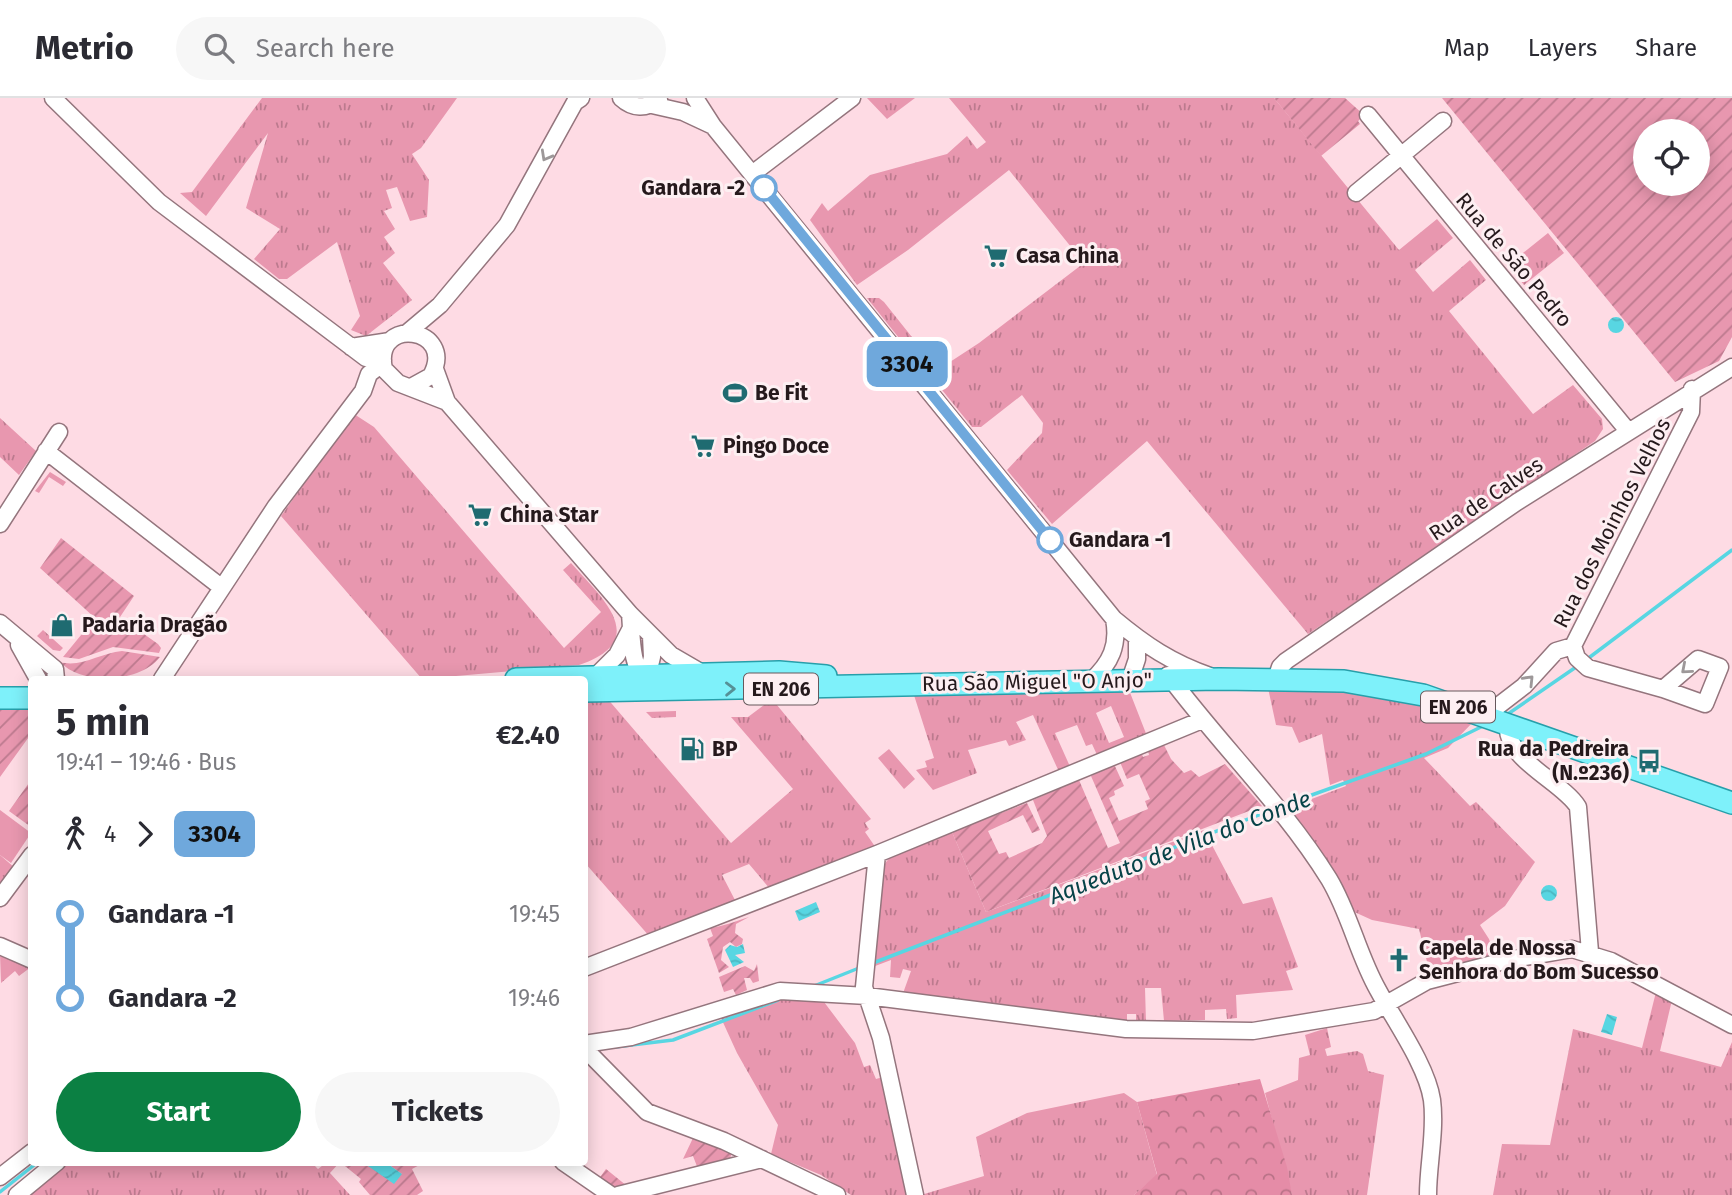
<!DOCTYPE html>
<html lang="en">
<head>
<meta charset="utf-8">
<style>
  body { margin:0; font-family:"Fira Sans",sans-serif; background:#f7f7f7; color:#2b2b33; height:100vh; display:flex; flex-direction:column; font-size:26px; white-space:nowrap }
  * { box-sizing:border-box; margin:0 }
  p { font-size:23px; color:#7c7c81 }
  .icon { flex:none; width:38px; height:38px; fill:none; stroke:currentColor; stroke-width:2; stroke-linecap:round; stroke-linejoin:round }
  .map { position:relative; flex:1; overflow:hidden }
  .details { position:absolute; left:28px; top:578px; width:560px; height:490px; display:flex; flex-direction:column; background:#fff; border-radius:7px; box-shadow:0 4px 18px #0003 }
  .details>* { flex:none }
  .badge { padding:0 14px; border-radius:10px; font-size:24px; line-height:46px }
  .buttons { position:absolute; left:1633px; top:21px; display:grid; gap:14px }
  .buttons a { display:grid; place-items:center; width:77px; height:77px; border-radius:50%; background:#fff; box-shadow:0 4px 18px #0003; font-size:35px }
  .map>.badge { position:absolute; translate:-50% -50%; box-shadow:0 0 0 4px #fff }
  .legs { display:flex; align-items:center; gap:10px; height:77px; padding:0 28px; font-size:23px }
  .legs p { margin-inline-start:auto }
  .summary { display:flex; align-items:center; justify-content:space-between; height:119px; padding:0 28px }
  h1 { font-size:38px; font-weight:700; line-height:52px }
  .button { display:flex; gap:14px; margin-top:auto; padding:14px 28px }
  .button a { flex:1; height:80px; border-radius:42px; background:#0b8043; color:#fff; font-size:28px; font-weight:700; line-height:80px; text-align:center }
  .button a+a { background:#f7f7f7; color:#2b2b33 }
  ul { padding:0 28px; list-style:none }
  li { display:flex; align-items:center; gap:24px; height:84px; font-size:26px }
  li i { display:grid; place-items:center; width:10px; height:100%; margin:0 9px; background:currentColor }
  li i::after { content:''; width:18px; height:18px; margin:-9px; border:5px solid; border-radius:50%; background:#fff }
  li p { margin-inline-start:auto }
  li:first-child i { background:linear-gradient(#0000 50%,currentColor 0) }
  li:last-child i { background:linear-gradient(currentColor 50%,#0000 0) }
  header { display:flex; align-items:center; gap:42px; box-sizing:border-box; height:98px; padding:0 35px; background:#fff; border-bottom:2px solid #e1e1e2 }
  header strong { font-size:33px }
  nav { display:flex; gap:38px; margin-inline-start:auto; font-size:24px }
  .search { width:490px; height:63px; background:#f7f7f7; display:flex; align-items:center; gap:18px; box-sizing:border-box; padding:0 24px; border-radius:38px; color:#7c7c81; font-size:26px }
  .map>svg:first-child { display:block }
  .grass { fill:url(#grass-tufts); fill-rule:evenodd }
  .forest { fill:url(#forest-crowns) }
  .park { fill:#e897af }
  .garden { fill:url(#garden-furrows); fill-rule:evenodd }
  .water { fill:url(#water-waves) }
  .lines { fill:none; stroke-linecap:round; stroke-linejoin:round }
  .stream { stroke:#58d6e2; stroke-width:3.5 }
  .minor-casing { stroke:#94757d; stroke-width:19 }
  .major-casing { stroke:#279faa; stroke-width:24 }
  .minor { stroke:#fff; stroke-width:16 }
  .major { stroke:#7ef1fa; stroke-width:21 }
  .oneway { stroke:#9d9899 }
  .oneway2 { stroke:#569096 }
  .line-1-casing { stroke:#fff; stroke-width:16 }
  .line-1 { stroke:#6fa8dc; stroke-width:10 }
  .stop-1-dot { fill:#fff; stroke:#6fa8dc; stroke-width:3.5 }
  .labels { text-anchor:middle; stroke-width:6; stroke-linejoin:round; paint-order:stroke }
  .shield { fill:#fdeff2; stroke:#66595c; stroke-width:2 }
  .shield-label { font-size:19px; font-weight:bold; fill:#25191c }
  .stop-label { font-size:21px; font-weight:bold; fill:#25191c; stroke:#fdeff2; text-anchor:end }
  .poi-label { font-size:21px; font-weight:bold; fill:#25191c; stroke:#fdeff2; text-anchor:start }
  .street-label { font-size:21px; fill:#25191c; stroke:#fdeff2 }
  .water-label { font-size:23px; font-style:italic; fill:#074348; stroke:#fdeff2 }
</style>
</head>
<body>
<header>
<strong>Metrio</strong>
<div class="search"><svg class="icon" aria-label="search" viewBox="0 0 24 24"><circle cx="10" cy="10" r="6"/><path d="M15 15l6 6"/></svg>Search here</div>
<nav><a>Map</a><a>Layers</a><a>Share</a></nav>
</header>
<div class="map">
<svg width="1732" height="1097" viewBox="0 0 1732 1097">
  <defs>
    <pattern id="grass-tufts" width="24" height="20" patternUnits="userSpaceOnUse" patternTransform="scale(1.75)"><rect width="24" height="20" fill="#e897af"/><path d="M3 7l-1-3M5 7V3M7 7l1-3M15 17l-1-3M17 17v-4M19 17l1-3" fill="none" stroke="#bc7a8e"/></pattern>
    <pattern id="forest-crowns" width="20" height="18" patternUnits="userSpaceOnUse" patternTransform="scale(1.75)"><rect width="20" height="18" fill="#e58ca7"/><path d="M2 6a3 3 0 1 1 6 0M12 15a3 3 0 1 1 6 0" fill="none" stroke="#b97287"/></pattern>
    <pattern id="garden-furrows" width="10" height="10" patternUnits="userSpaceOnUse" patternTransform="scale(1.75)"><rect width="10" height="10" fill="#e897af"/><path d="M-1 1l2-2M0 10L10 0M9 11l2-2" fill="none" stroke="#bc7a8e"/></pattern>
    <pattern id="water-waves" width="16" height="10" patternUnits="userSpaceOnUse" patternTransform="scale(1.75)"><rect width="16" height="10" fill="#58d6e2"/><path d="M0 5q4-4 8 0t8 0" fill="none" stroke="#4cb7c1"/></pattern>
  </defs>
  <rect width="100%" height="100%" fill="#fedbe4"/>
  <!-- grass -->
  <path class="grass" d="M262,0H457L421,50L412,56L429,82L427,119L410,123L397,89L386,92L392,110L384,113L395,131L384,139L395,155L383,165L412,202L366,238L351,232L360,218L337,144L287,181H279L254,161L280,131L246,110L268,35L206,118L180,95L192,94Z
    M867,0H915L887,21Z
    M949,0H1274L1399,152L1437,121L1453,140L1415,172L1433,194L1470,162L1486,182L1449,213L1533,316L1573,287L1602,321L1603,331L1595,343L1308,536L1147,343L1052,426L1007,372L1042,335L1043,325L1022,297L981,329H972L930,277L979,245L1084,165L1009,72L908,152L857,187L810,122L822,105L828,113L870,77L947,56L967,38L977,51L986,44Z
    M1548,135L1564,155L1524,187L1508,167Z
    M867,200H879L884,204L919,248L922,254L919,265Z
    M354,316L374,329L564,550L601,514L563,472L571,465C602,500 652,542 579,567L422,581L281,418Z
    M0,320L36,353L19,377L0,359Z
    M50,374L66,384L63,388L49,379L39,395L35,393Z
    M43,532L63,550L60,553L53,552L37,538Z
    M1268,590H1331L1390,598L1474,623L1448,650L1424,660L1470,708L1476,704L1535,764L1505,808L1480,827L1489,841L1496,860L1430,876L1419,831L1372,822L1350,812L1318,753L1291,714L1301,705L1346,688L1343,682L1330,687L1322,636L1299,645L1292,629L1276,627Z
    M1129,592L1147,638L1098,659L1092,646L1086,648L1077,627L1055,635L1072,673L1060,676L1033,617L1016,624L1026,642L1009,648L1006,642L968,652L977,675L933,692L916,672L927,669L925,663L934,660L913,594ZM1111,608L1124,639L1109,645L1096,615Z
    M606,599L731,745L793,691L731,619H748L772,601L871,721L865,725L869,731L865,734L876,750L770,791L749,766L722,777L736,804L650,839L585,765L584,600Z
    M676,613V619L652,620L646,614Z
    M889,651L915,681L904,691L878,660Z
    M1204,732L1243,806L1272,799L1298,869L1286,873L1293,892L1236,897L1237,920L1227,921L1226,911L1205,912V922L1164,923L1161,890H1145L1146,924L1136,925V916H1127V925L902,898L911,873L903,871L900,880L890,879L891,862L870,870C873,846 871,772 891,759C908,747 932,741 952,734L986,814Z
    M0,757L15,770L0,790Z
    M0,856L31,869L19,878L15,873L1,885Z
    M1656,894L1672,902L1660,953L1721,969L1732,944V1097H1493L1502,1046L1550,1047L1573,931L1642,950Z
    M774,897L821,900L855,945L864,969L870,967L876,981L883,979L908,1097H851L821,1077L771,1056L778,1027L737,955L721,920Z
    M1327,930L1331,949L1325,951L1327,958L1357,953L1363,956L1368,973L1384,977L1367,1097H1292L1265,995L1298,982L1299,960L1310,957L1305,937Z
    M1124,995L1137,1004L1157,1077L1134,1097H921L984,1078L976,1039L1027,1015Z
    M66,1064H311L318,1071L327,1064H340L330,1075L350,1097H28Z"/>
  <!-- forest -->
  <path class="forest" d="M1260,981L1287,1069L1292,1097H1134L1157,1076L1137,1004Z"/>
  <!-- park -->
  <path class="park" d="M0,712L31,735L11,765L0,757Z"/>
  <!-- garden -->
  <path class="garden" d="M1274,0H1345L1364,17L1358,23L1360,26L1321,58Z
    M1442,0H1732V239L1719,263L1675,284ZM1645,33H1698V86H1645Z
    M61,440L134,498L120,519L158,546L161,550L159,555L113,549L79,561L63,559L95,520L40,470Z
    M122,553L160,559C140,585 82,588 60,564C81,570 100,555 122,553Z
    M0,609H32L31,636L0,679Z
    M1163,645L1171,661L1184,675L1191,672L1199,679L1225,666L1262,708L986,814L952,734L1027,705L1040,732L1032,735L1023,717L988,733L999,756L1006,754L1009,760L1042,745L1047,738L1033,702L1079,682L1108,750L1120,745L1091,678L1114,666L1124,688L1114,693L1115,697L1109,700L1119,723L1148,711L1145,703L1150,701L1139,676L1127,681L1120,664L1141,654L1143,659L1149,657L1148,652Z
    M31,682V729L9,713Z
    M749,819L736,826L735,835L743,841L742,846L736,849L730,844L723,849L721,862L729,869L719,875L707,841L713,838L710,830C723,828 734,824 749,819Z
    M757,866L759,883L753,885L750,880H744L747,892L736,897L733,891L724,894L719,879L745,868L754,873Z
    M693,1040L732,1055L729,1063L698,1071L693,1058L683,1061Z
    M340,1064H371L368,1068L402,1076L385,1064H425L412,1071L423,1093L417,1097H370L359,1084L361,1081Z
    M606,1071L627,1088L614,1091L598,1082Z"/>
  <!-- water -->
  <path class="water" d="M1608 227a8 8 0 1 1 16 0a8 8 0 1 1-16 0Z
    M1541 795a8 8 0 1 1 16 0a8 8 0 1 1-16 0Z
    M816,804L820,814L799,823L795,813Z
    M743,846L745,855L735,857L744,864L733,869L725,852L730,847L737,849Z
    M1607,916L1617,919L1612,937L1601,934Z
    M371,1064H385L402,1076L394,1086L368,1068Z"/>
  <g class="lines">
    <!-- stream -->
    <path class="stream" d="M1586,562L1732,452
      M1505,618L1579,567
      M1281,708L1426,656L1485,627
      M873,865L1274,711
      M814,888L859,870
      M615,949L673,942L778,902
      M0,1094L38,1064"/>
    <!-- minor casing -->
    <g class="minor-casing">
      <path id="minor" d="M53,0L159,104L366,260L383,262
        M621,0C633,11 646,11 659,2
        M695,0L713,28L1114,521C1145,547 1172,565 1210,578
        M652,7L683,14L713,28
        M1368,17L1628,333
        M752,76L852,0
        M1356,95L1443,23
        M408,234L440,207L507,127L575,4L581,0
        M351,249L390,243
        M435,271L447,304L630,516L671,557L702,575
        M411,289L431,278C458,229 372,217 384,271L398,285L447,304
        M46,353L221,489
        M0,426L59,334
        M630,516C632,534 630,571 647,583
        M0,525L55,571L56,581
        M19,547L38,581
        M1573,548L1577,560L1588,570L1663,591L1705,606L1720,569L1698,561L1663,591
        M1168,577C1220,647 1283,707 1329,781C1350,816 1358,857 1378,892C1394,922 1427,968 1432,1002C1436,1033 1428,1066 1428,1097
        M596,578L617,557L631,530
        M162,581L276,408L363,293L369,276L383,265
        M1276,581L1280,569L1286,563L1517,404L1732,269
        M1130,582L1137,561V540
        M640,583L647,580L652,559L651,538
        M1091,583C1111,565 1119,547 1114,521
        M1485,618L1524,588L1556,553L1573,548L1691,314L1692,291
        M1508,626C1504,662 1562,683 1578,709L1590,854
        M877,756L864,889L881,940L915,1097
        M0,800L32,757
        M0,848L32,862
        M584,870L877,756L1202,622
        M584,946L631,939L780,893L867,898L1126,931L1253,933L1374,913L1427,883L1508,862L1572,851L1611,863L1732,927
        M584,950L647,1014L724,1043L837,1097
        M563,1064L611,1097
        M0,1079L32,1054
        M17,1097L57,1064
        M618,1097L762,1061"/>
    </g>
    <!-- major casing -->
    <g class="major-casing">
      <path id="major" d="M516,581L779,574L826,578
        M584,593L1219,581L1344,583L1423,597L1732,705
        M0,600H32"/>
    </g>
    <!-- minor -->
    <use href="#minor" class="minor"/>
    <!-- major -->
    <use href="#major" class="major"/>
  </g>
  <!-- one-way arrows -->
  <defs><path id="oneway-chevron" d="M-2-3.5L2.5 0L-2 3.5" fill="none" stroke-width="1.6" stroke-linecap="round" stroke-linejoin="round" transform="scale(1.75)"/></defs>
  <g class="oneway">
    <use href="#oneway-chevron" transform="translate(546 58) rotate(119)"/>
    <use href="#oneway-chevron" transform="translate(1686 571) rotate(139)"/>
    <use href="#oneway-chevron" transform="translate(1529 582) rotate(-46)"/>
  </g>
  <use class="oneway2" href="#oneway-chevron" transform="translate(730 591) rotate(-1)"/>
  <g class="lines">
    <!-- line-1 casing -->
    <g class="line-1-casing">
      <path id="line-1" d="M764,90L1050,442"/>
    </g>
    <!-- line-1 -->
    <use href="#line-1" class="line-1"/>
  </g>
  <!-- icons -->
  <defs>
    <g id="supermarket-bare" transform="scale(1.89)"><path d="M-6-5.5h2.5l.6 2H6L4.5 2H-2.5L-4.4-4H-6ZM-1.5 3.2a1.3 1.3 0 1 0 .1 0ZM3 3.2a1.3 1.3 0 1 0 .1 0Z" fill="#1f6b71" stroke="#fdeff2" stroke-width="2.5" paint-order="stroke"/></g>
    <g id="stadium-bare" transform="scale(1.89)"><path d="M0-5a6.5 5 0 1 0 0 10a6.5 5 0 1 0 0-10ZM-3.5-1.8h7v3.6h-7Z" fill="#1f6b71" stroke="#fdeff2" stroke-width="2.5" paint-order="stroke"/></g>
    <g id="shop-bare" transform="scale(1.89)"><path d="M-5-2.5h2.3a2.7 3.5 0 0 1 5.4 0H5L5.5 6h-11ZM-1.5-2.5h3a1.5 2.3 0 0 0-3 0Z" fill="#1f6b71" stroke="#fdeff2" stroke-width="2.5" paint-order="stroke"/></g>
    <g id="fuel-bare" transform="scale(1.89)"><path d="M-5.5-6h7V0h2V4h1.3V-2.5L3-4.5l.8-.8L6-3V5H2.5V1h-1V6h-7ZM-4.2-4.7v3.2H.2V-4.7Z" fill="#1f6b71" stroke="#fdeff2" stroke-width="2.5" paint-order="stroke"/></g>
    <g id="bus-bare" transform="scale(1.89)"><path d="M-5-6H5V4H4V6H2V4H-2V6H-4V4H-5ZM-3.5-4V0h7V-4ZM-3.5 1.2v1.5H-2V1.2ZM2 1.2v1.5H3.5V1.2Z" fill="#1f6b71" stroke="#fdeff2" stroke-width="2.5" paint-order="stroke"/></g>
    <g id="church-bare" transform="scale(1.89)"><path d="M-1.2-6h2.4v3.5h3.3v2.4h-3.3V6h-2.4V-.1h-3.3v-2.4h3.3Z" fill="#1f6b71" stroke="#fdeff2" stroke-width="2.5" paint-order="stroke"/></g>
  </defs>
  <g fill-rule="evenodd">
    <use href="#supermarket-bare" x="996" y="158"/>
    <use href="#stadium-bare" x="735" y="295"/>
    <use href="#supermarket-bare" x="703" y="348"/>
    <use href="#supermarket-bare" x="480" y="417"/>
    <use href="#shop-bare" x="62" y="527"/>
    <use href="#fuel-bare" x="692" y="651"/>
    <use href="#bus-bare" x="1649" y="663"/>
    <use href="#church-bare" x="1399" y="862"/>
  </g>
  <!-- markers -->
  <g class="stop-1-dot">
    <circle cx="764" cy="90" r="12"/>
    <circle cx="1050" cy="442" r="12"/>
  </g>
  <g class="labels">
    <!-- shield labels -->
    <g class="shield">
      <rect x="744" y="575.5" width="74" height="31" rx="5"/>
      <rect x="1421" y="593.5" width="74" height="31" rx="5"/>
    </g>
    <g class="shield-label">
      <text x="781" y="598">EN 206</text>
      <text x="1458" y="616">EN 206</text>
    </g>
    <!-- stop labels -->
    <g class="stop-label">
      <text x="745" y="97">Gandara -2</text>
      <text x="1069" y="449" text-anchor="start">Gandara -1</text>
    </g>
    <!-- poi labels -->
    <g class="poi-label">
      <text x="1016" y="165">Casa China</text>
      <text x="755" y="302">Be Fit</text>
      <text x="723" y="355">Pingo Doce</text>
      <text x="500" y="424">China Star</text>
      <text x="82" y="534">Padaria Dragão</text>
      <text x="712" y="658">BP</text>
      <text x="1629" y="658" text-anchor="end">Rua da Pedreira<tspan x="1629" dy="24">(N.º236)</tspan></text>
      <text x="1419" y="857">Capela de Nossa<tspan x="1419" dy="24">Senhora do Bom Sucesso</tspan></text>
    </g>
    <!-- street labels -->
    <g class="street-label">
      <text transform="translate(1514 162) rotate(50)" y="7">Rua de São Pedro</text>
      <text transform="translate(1486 401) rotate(-34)" y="7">Rua de Calves</text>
      <text transform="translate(1612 425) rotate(-63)" y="7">Rua dos Moinhos Velhos</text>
      <text transform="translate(1037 584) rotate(-1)" y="7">Rua São Miguel "O Anjo"</text>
    </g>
    <!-- water labels -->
    <g class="water-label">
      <text transform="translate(1180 749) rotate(-21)" y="8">Aqueduto de Vila do Conde</text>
    </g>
  </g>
</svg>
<div class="buttons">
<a><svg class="icon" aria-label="locate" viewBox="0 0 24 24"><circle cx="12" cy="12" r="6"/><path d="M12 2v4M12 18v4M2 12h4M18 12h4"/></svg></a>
</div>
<b class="badge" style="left:907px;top:266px;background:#6fa8dc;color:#111">3304</b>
<section class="details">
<div class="summary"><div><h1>5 min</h1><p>19:41 – 19:46 · Bus</p></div><b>€2.40</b></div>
<div class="legs"><svg class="icon" aria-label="walk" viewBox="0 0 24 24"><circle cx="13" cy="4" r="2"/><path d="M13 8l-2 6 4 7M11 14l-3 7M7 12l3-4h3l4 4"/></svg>4<svg class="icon" aria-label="forward" viewBox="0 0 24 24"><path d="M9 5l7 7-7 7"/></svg><b class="badge" style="background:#6fa8dc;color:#111">3304</b></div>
<ul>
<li><i style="color:#6fa8dc"></i><b>Gandara -1</b><p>19:45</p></li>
<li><i style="color:#6fa8dc"></i><b>Gandara -2</b><p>19:46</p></li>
</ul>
<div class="button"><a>Start</a><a>Tickets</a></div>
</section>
</div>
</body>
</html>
